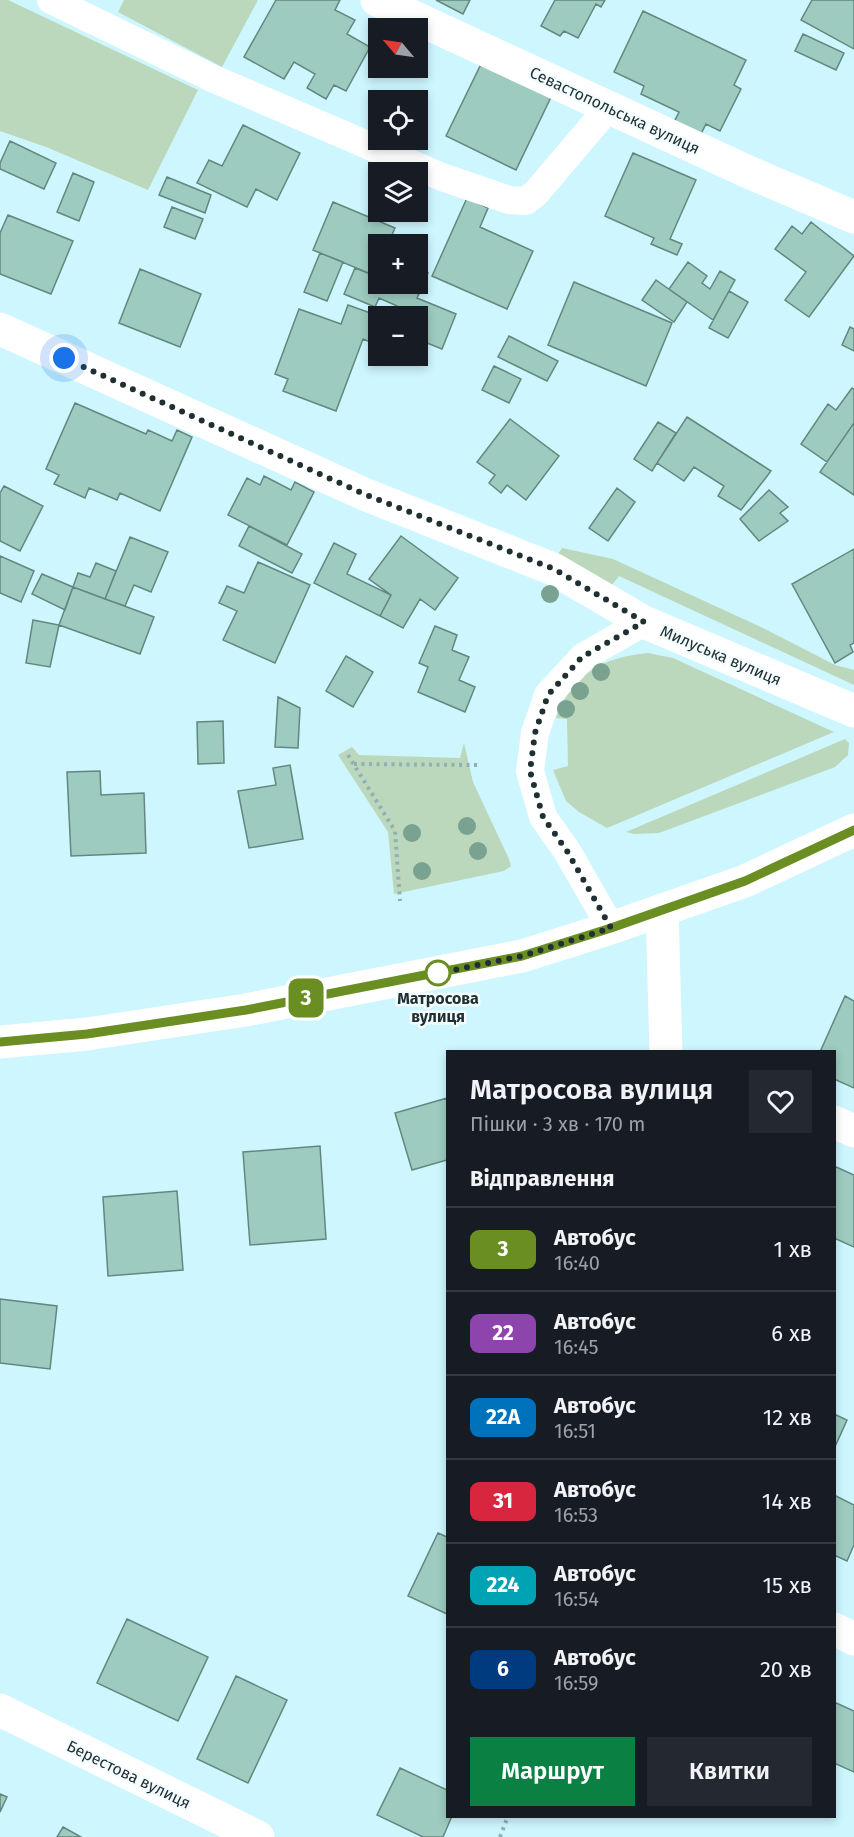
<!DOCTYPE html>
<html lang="uk">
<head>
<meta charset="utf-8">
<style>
  body { margin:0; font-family:"Fira Sans",sans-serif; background:#242831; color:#f1f3f6; height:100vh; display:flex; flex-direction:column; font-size:22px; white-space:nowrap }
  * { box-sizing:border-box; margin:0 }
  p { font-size:20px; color:#9ea1a6 }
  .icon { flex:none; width:33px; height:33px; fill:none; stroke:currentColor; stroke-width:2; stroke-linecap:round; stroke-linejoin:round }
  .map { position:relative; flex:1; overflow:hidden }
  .panel { position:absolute; left:446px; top:1050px; width:390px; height:768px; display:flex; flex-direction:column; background:#171b24; border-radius:0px; box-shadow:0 3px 9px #0003 }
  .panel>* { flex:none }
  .badge { padding:0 12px; border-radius:9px; font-size:21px; line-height:39px }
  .needle { width:39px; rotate:299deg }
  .fabs { position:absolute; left:368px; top:18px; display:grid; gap:12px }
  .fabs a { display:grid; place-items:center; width:60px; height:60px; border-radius:0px; background:#171b24; box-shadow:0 3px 9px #0003; font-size:30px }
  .you { position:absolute; width:30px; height:30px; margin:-15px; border:4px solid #fff; border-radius:50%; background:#1a73e8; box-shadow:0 0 0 9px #1a73e833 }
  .map>.badge { position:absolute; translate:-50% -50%; box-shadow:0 0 0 3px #fff }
  h2 { padding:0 24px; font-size:22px; line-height:54px }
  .round { display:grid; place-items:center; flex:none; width:63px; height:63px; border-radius:0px; background:#242831 }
  .overview { display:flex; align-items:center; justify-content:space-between; height:102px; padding:0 24px }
  h1 { font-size:28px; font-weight:600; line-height:45px }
  .primary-button { display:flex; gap:12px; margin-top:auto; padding:12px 24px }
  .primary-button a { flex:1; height:69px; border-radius:0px; background:#0b8043; color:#fff; font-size:24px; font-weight:600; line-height:69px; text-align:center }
  .primary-button a+a { background:#242831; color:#f1f3f6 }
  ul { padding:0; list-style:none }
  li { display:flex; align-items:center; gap:18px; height:84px; padding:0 24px; border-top:2px solid #363941 }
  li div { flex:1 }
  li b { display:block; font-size:22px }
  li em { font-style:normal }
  li .badge { min-width:66px; font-weight:700; text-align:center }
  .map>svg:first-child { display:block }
  .green { fill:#bcd8bc }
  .building { fill:#9dcbc0; stroke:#63877f; stroke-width:1.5 }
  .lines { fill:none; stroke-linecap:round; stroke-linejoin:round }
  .path { stroke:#90b0b6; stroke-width:4; stroke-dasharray:3 4.5; stroke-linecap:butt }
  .service { stroke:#fff; stroke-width:28 }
  .minor { stroke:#fff; stroke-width:33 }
  .primary { stroke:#fff; stroke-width:33 }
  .tree { fill:#79a290 }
  .line-casing { stroke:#fff; stroke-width:14 }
  .line { stroke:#6b8e23; stroke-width:9 }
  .walk { stroke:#1f2f32; stroke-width:6; stroke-dasharray:0 10.8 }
  .stop-dot { fill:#fff; stroke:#6b8e23; stroke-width:3 }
  .labels { text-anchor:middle; stroke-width:5; stroke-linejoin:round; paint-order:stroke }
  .street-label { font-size:16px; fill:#1f2f32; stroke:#f4fcfe }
  .stop-label { font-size:16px; font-weight:bold; fill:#1f2f32; stroke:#f4fcfe }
</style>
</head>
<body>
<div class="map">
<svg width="854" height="1837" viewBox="0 0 854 1837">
  <rect width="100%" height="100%" fill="#cdf6fe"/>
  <!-- green -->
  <path class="green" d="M0,0H8L198,90L148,190L46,147L0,131Z
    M124,0H258L222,67L118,12Z
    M562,548L613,559L763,628L835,665L854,670V685L619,576L612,585L557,556Z
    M648,653L673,658L834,732L607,828L579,812L566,801L553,770L568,766L567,719L556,718C572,674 603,657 648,653Z
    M845,739L849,743L848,755L835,767L659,833L634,834L626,832Z
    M464,743L473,782L509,859L511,866L504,871L394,894L388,832L338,755L352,747L359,755L460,758Z"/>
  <!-- building -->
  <path class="building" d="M276,0H340L335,10L355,20L347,34L370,47L346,91L334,85L326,99L307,88L315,74L294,62L284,79L244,57Z
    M436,0H470L463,14Z
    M555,0H605L601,7L596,4L578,38L564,31L560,36L541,26Z
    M812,0H854V49L801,20Z
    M643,11L746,60L734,85L741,89L720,131L706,124L700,136L673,124L679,112L641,94L644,86L614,72Z
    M803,34L844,53L836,70L795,51Z
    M482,62L552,95L516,170L446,136Z
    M243,125L300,153L277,200L256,189L247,207L197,183L209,160L222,166Z
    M10,141L56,163L44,189L0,169V163Z
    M633,153L696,180L670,239L682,244L677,255L651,244L654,238L605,216Z
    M73,173L94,182L79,221L57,212Z
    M167,177L211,195L205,213L159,195Z
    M467,198L488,208L480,227L533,251L507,309L432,276Z
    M333,202L395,228L388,244H378V277L313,250Z
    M172,207L203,219L195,239L164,227Z
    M8,215L73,241L51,294L0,274V233Z
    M811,222L854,256L809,317L785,300L806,272L775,249L792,226L802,234Z
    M320,253L343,262L327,301L304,292Z
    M688,262L707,276L702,283L710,289L720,271L735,280L713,320L669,289Z
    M355,268L378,277V284H393L419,294L417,298L456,314L442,349L417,339V316H409L411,312L379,298L375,307L344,294Z
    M417,268L428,273L419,294L393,284H417Z
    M140,269L201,294L180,347L119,323Z
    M656,280L687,302L674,322L642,300Z
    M574,282L672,323L646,386L548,345Z
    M729,291L748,302L728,338L709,328Z
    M348,305L379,316L378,345L363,339L336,411L283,391L288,379L275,374L299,309L341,324Z
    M850,327L854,329V351L842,345Z
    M509,336L558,361L547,381L498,357Z
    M494,366L521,379L509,403L482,390Z
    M852,388L854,389V423L827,462L801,444L828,404L836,410Z
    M75,403L146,434L148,430L172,441L177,430L192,437L160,511L120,493L117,500L89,488L85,498L54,484L59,475L46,469Z
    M687,417L771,471L741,510L718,496L724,486L694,467L684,481L657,463Z
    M510,419L559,456L526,500L507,485L501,493L489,483L495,475L477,462Z
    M658,422L676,433L652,471L634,459Z
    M854,423V495L820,472Z
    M264,476L291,490L295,482L314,492L287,545L228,515L247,478L260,485Z
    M4,486L43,506L20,551L0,541V493Z
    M617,488L635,502L608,541L589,528Z
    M769,490L788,507L780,513L788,521L759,541L740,519Z
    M249,526L302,554L292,573L239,546Z
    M401,536L458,578L435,610L420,599L403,628L380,616L391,595L369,579Z
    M130,537L168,552L151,592L134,585L125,606L105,599Z
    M334,543L356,554L347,574L391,595L380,616L314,583Z
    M854,549V643L850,645L853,652L835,663L792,584Z
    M0,556L34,571L21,602L0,593Z
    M258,562L310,585L275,663L223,640L237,611L219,603L227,586L244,593Z
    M96,563L116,571L105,599L73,587L78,573L90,577Z
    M42,574L73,587L65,610L32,594Z
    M73,587L154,617L140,654L59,625Z
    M33,620L59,625L50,667L26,663Z
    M435,626L457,635L452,650L469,657L459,680L475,687L465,712L418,692L428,667L419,663Z
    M346,656L373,672L353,707L326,691Z
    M278,697L300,708L298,748L275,747Z
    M223,721L224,763L198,764L197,722Z
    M290,765L303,839L249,848L238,791L276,785L273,768Z
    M100,771L101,795L144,793L146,853L71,856L67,772Z
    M845,996L854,1001V1088L834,1079V1052H820Z
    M447,1098V1160L412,1170L395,1113Z
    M320,1146L326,1239L250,1245L243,1152Z
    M834,1166L854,1175V1247L834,1238Z
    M177,1191L183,1270L108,1276L103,1197Z
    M0,1299L57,1306L50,1369L0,1363Z
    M834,1414L847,1420L834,1449Z
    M834,1495L854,1505V1545L847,1561L834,1555Z
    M438,1533L447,1537V1614L408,1596Z
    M127,1619L208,1657L178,1721L97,1683Z
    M236,1676L287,1700L248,1783L197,1759Z
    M834,1702L854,1711V1772L834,1763Z
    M400,1768L447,1790V1816H452L443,1837H423L377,1815Z
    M0,1794L7,1797L0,1812Z
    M63,1827L81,1837H57Z"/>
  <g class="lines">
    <!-- path -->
    <path class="path" d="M348,755L395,831L400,901
      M354,764L477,765
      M500,1837L508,1816"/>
    <!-- service -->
    <path class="service" d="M51,0L214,79L442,177L509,200L526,201L536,193L609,107
      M611,928L567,851L543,817L530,771L535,733L548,695L583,657L644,622"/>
    <!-- minor -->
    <path class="minor" d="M377,0L746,171L854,217
      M0,329L364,494L553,569L644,622L854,711
      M662,910L666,1052
      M834,1122L854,1131
      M834,1629L854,1639
      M0,1710L258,1837"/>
    <!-- primary -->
    <path class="primary" d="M0,1042L87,1034L246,1010L522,956L611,928L745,881L854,830"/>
  </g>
  <!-- trees -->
  <g class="tree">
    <circle cx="550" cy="594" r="9"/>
    <circle cx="601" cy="672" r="9"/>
    <circle cx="580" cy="691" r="9"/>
    <circle cx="566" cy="709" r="9"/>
    <circle cx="467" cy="826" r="9"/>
    <circle cx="412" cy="833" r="9"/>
    <circle cx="478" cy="851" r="9"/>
    <circle cx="422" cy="871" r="9"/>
  </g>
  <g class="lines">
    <!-- line casing -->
    <g class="line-casing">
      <path id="line" d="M0,1042L87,1034L246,1010L522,956L611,928L745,881L854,830"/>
    </g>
    <!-- line -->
    <use href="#line" class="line"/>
    <!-- walk -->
    <path class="walk" d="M64,358L364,494L554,569L644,622L582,657L548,695L535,733L530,771L543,817L567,851L611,928L522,956L434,974L438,973"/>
  </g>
  <!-- markers -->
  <circle class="stop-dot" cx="438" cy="973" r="12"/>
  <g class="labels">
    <!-- street labels -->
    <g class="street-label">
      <text transform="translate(615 110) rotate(25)" y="6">Севастопольська вулиця</text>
      <text transform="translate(721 655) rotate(23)" y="6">Милуська вулиця</text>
      <text transform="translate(129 1774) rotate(26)" y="6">Берестова вулиця</text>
    </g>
    <!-- stop labels -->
    <g class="stop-label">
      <text x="438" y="1004">Матросова<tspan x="438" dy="18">вулиця</tspan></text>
    </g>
  </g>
</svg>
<div class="fabs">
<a><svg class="needle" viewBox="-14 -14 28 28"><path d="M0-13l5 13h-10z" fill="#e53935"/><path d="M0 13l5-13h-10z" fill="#9ea1a6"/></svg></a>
<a><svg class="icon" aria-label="locate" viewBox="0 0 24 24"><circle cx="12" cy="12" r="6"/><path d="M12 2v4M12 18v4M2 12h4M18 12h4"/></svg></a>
<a><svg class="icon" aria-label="layers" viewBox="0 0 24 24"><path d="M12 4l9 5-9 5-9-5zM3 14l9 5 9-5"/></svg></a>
<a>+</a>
<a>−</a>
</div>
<div class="you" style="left:64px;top:358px"></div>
<b class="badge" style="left:306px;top:998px;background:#6b8e23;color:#fff">3</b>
<section class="panel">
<div class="overview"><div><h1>Матросова вулиця</h1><p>Пішки · 3 хв · 170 m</p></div><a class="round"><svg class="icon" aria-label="heart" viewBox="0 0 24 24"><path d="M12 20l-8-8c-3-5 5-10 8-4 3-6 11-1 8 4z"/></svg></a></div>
<h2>Відправлення</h2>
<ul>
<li><span class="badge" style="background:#6b8e23;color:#fff">3</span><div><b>Автобус</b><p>16:40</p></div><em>1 хв</em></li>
<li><span class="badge" style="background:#8e44ad;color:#fff">22</span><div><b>Автобус</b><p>16:45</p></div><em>6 хв</em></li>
<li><span class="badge" style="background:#0072bc;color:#fff">22А</span><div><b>Автобус</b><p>16:51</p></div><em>12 хв</em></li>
<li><span class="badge" style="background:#d7263d;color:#fff">31</span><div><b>Автобус</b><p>16:53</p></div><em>14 хв</em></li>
<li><span class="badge" style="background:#00a3b4;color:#fff">224</span><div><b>Автобус</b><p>16:54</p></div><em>15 хв</em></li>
<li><span class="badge" style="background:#003b80;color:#fff">6</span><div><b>Автобус</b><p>16:59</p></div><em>20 хв</em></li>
</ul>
<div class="primary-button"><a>Маршрут</a><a>Квитки</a></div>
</section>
</div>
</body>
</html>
